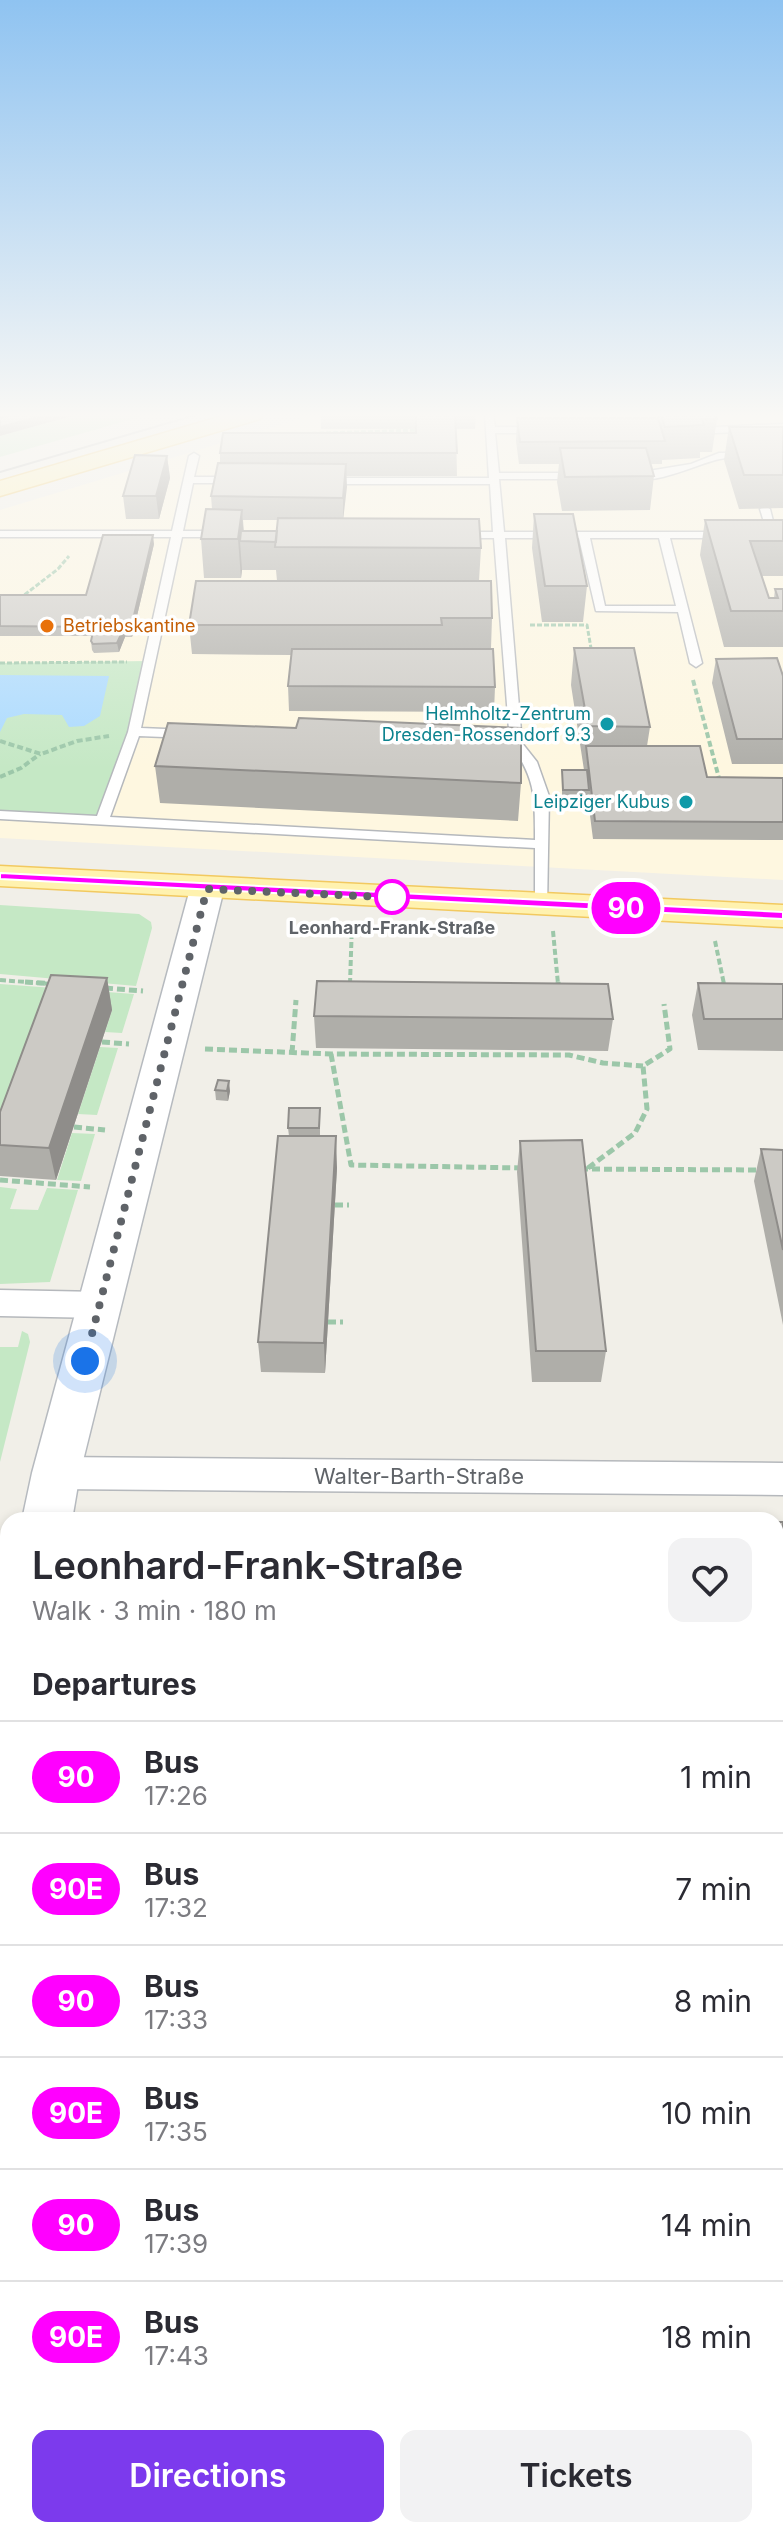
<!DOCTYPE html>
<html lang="en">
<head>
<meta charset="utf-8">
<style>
  body { margin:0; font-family:Inter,sans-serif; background:#f2f2f3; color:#2b2b33; height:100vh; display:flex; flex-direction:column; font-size:30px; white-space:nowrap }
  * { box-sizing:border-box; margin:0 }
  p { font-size:26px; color:#7c7c81 }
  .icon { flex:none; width:44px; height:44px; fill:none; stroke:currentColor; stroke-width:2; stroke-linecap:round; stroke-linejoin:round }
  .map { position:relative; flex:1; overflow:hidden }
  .side { position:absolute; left:0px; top:1512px; width:784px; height:1026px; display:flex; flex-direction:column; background:#fff; border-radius:24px 24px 0 0; box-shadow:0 4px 12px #0003 }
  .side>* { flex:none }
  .badge { padding:0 16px; border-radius:26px; font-size:28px; line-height:52px }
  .you { position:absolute; width:40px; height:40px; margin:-20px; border:6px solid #fff; border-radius:50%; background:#1a73e8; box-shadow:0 0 0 12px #1a73e833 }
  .map>.badge { position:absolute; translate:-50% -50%; box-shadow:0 0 0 4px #fff }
  h2 { padding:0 32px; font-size:30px; line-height:72px }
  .round { display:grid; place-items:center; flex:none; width:84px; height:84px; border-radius:16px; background:#f2f2f3 }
  .head { display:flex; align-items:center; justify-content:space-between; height:136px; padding:0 32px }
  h1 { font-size:38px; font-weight:600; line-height:60px }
  .action { display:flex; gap:16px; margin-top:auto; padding:16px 32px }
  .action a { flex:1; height:92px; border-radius:16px; background:#7c3aed; color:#fff; font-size:32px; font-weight:600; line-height:92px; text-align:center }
  .action a+a { background:#f2f2f3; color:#2b2b33 }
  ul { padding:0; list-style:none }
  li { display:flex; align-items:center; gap:24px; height:112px; padding:0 32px; border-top:2px solid #e1e1e2 }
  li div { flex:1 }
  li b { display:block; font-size:30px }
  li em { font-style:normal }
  li .badge { min-width:88px; font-weight:700; text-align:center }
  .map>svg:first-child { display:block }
  .commercial { fill:#fef7e0 }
  .green { fill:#c5e8c5 }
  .water { fill:#aadaff }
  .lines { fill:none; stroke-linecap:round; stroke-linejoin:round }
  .lane-casing { stroke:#b5b8bc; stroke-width:3 }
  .street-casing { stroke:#b5b8bc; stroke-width:3 }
  .secondary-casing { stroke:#b6babf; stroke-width:3 }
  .primary-casing { stroke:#f2c960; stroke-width:3 }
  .path-far4 { stroke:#9cc7a9; stroke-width:3; stroke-dasharray:5 2; stroke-linecap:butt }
  .path-far3 { stroke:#9cc7a9; stroke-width:4; stroke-dasharray:6 3; stroke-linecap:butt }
  .path-far2 { stroke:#9cc7a9; stroke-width:5; stroke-dasharray:8 4; stroke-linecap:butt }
  .path-far1 { stroke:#9cc7a9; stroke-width:6; stroke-dasharray:10 5; stroke-linecap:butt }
  .path { stroke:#9cc7a9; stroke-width:8; stroke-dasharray:12 6; stroke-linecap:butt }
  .lane { fill:#fff; fill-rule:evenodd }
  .street { fill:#fff; fill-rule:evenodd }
  .secondary { fill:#fff; fill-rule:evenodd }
  .primary { fill:#fff2af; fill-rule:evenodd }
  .tram { stroke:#b6b7b8; stroke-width:2 }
  .wall { fill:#afaea9; fill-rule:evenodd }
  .shaded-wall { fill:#8f8d8a }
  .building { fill:#cccac5; stroke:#8f8d8a; stroke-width:2 }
  .line { fill:#f0f; stroke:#fff; stroke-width:2 }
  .walk { stroke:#5f6368; stroke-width:8; stroke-dasharray:0 14.4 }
  .food-dot { fill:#e8710a; stroke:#fff; stroke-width:3 }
  .culture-dot { fill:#0f9aa8; stroke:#fff; stroke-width:3 }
  .stop-dot { fill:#fff; stroke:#f0f; stroke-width:4 }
  .labels { text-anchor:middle; stroke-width:7; stroke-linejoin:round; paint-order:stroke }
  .far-food-label { font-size:18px; fill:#c56008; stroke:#fff; text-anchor:start }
  .far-culture-label { font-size:18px; fill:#0d838f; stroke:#fff; text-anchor:end }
  .far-stop-label { font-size:18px; font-weight:bold; fill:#5f6368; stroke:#fff }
  .street-label { font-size:22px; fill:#5f6368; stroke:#fff }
</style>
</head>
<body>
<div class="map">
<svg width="783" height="2537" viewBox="0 0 783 2537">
  <rect width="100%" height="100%" fill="#f1efe8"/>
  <!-- commercial -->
  <path class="commercial" d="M317,414H783V880L0,838V510Z"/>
  <!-- green -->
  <path class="green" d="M79,414H150L0,457V436Z
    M147,661L134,732L102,820L0,815V663Z
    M0,905L139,914L151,922L152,928L136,986L0,974Z
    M0,984L134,994L122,1033L105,1032L112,1010L0,1124Z
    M100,1047L118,1048L97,1115L78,1114Z
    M72,1133L95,1134L81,1181L57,1180Z
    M0,1187L17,1189L10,1209L38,1210L47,1188L78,1190L50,1282L0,1284Z
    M22,1331L28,1334L30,1342L0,1462V1347H18Z"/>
  <!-- water -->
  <path class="water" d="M0,675L109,676L100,716L84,726L69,727L62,715L24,714L7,718L0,732Z"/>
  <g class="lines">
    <!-- lane casing -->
    <g class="lane-casing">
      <path id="lane" d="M485,414H493L495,427H540L545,430L540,433H495L499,473H579L584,476L579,479H499L504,532H725L730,535L725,538H670L702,663L696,667L690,663L678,612L596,611L579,538H505L522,743L537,762L549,796L547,908H537L535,905V848L0,819V811L97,816L128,732L171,537H0V531H172L189,456L194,453L199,456L194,477H240L245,480L240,483H193L183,531H225L230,534L225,537H182L141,728L189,730L195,734L189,738L139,736L110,817L535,840C535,797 536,779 510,743L494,538H455L450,535L455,532H493L490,484H321L316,481L321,478H489ZM590,538H659L676,606H605Z
        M783,424V430L694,434L689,431L694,428Z
        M783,452V458C763,458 740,455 720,459C695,464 649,490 624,475L691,464L719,453Z
        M765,506L770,509L777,537L768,535L760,509Z"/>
    </g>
    <!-- street casing -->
    <g class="street-casing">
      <path id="street" d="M0,1290L100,1292L112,1296L117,1305L112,1314L100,1318L0,1316Z
        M56,1457L783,1463V1495L56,1489L43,1484L37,1473L43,1462Z
        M776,2065H783V2115H776Z
        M0,2075H8V2125H0Z"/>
    </g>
    <!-- secondary casing -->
    <g class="secondary-casing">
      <path id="secondary" d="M207,879L219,882L224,889L80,1473L72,1520H22L32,1473L190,889L195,882Z
        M8,1694V1787L0,1790V1697Z"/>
    </g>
    <!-- primary casing -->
    <g class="primary-casing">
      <path id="primary" d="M229,414H264L260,419L0,496V481Z
        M0,866L783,905V927L0,886Z"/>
    </g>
    <!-- path-far4 -->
    <path class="path-far4" d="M291,434L421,430
      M19,599L58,569L69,556
      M530,625H587L592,654
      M0,663L127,662"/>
    <!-- path-far3 -->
    <path class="path-far3" d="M693,680L720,782
      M0,741L41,754L77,741L109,736
      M0,777L21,768L40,754
      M553,931L558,984
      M715,941L724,984
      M0,980L52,984
      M350,984L352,923"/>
    <!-- path-far2 -->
    <path class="path-far2" d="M25,982L55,984
      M558,982L559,989
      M723,982L725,990
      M350,985V982
      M105,988L143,991
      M102,1042L129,1044
      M205,1049L331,1054L569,1055L603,1063L643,1066
      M292,1053L296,1000
      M331,1054L351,1165L522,1168
      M74,1127L105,1130
      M588,1168L635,1133L647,1109L643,1066L670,1049L664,1004
      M580,1169L762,1170
      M0,1180L90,1187
      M335,1205H349
      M328,1322H343"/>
    <!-- path-far1 -->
    <path class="path-far1" d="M0,1585H8
      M776,1660H783
      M776,1721L783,1722
      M776,1838H783"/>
    <!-- path -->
    <path class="path" d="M776,2386L783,2356
      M776,2416L783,2474
      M193,2530V2537
      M443,2530L446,2537
      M677,2530L678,2537"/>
    <!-- lane -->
    <use href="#lane" class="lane"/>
    <!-- street -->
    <use href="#street" class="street"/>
    <!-- secondary -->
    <use href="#secondary" class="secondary"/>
    <!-- primary -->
    <use href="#primary" class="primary"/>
    <!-- tram -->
    <path class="tram" d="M0,472L199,414"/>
  </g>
  <!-- wall -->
  <path class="wall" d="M321,414H476L475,429H456L457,476H346L343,519L481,548L479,581L492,618L491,648H441V649L495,687L494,712L289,711L288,686L291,655L192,654L189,625L277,581L276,570H242L241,578H204L201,539L212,509L211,496L220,463V453L416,433V429H321ZM243,520H278L277,531H244Z
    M657,414H715L717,419L712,452H700V458L662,460V464H651L654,476L650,510L562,511L557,482L559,464H519L516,441L517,418H656Z
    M729,427H783V508L739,509L724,460Z
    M167,456L170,478L159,519H126L123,496Z
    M534,514L587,586L583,622H542L532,548Z
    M705,520H783V576H762L769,598H774L775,589H783V647H724L700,555Z
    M154,544L132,637H125L119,652L94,653L92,650L91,641L92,636H0V595H86Z
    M574,648L650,727L647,746L707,777L783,778V840L593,839L588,800L562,799V770H584L571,685Z
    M716,659L783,676V764H732L712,683Z
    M155,766L521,783L518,821L160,803Z
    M107,978L112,1010L56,1180L0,1176V1112Z
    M698,983L783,984V1051L698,1050L692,1015Z
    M314,1016L613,1019L608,1051L316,1048Z
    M215,1090L230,1091L228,1101L216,1100Z
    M320,1108V1136L337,1168L325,1373L261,1372L258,1342L289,1136L288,1128Z
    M520,1141L606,1351L601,1382H532L517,1172Z
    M761,1149L783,1150V1325L754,1181Z
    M776,1522H783V1626H776Z
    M776,1854L783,1855V1974H776Z
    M776,2281L779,2304H783V2342H776Z"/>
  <!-- shaded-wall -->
  <path class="shaded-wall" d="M0,414H13L0,417Z
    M49,414H79L0,436V427Z
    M167,456L170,478L159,519L156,496Z
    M346,464L347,487L343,521V498Z
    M242,510L244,541H240L242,570L241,578L238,539Z
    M153,535L154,544L132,637L131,628Z
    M124,628L125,637L119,652L117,643Z
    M107,978L112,1010L56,1180L49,1148Z
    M229,1081L230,1091L228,1101L227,1091Z
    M336,1136L337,1168L325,1373L324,1343Z
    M151,2530H162V2537H150Z"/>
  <!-- building -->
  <path class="building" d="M17,414H49L0,427V418Z
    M661,414H715L717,419H702L704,425L665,427Z
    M416,415H455L457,453H220L223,433H416Z
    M517,418H658L665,441L520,442Z
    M729,427H783V475H744Z
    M560,448H646L654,476L565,477Z
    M135,455L167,456L156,496H123Z
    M218,463L346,464L343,498L211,496Z
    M206,509L242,510L238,539H201Z
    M534,514H573L587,586H545Z
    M278,518L479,519L481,548L275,547Z
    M705,520H783V541H750L769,598H778L775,589H783V611H731Z
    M241,531H277L276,542L240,541Z
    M103,535H153L131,628H124L117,643L93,644L91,641L94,627L0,626V595H86Z
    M196,581H491L492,618H441L442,625H189Z
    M574,648H634L650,727L588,726Z
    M292,649H493L495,687L288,686Z
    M777,658L783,676V739H737L716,659Z
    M299,718L521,728V783L155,766L168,723L296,728Z
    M586,746H700L707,777L783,778V822L595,821Z
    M562,770H587L589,790H563Z
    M51,975L107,978L49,1148L0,1145V1112Z
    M317,981L608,984L613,1019L314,1016Z
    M698,983L783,984V1019H704Z
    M218,1080L229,1081L227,1091L215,1090Z
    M289,1108H320L319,1128H288Z
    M278,1136H336L324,1343L258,1342Z
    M582,1140L606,1351H536L520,1141Z
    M761,1149L783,1150V1250Z
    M264,1519L469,1520H264Z
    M776,1522H783V1592H776Z
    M776,1854L783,1855V1948H776Z
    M776,2281L779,2304H783V2329H781L782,2335H776Z
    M36,2530H151L150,2537H36Z"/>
  <!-- sky -->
  <linearGradient id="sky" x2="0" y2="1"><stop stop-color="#8fc3f1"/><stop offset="0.54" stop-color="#f9f8f5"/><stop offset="1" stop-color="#f9f8f5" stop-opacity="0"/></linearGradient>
  <rect width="783" height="769" fill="url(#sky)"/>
  <!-- line -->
  <path class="line" d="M0,873L783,912V919L0,879Z"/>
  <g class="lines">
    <!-- walk -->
    <path class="walk" d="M85,1361L207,889L404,898L392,897"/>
  </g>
  <!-- markers -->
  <circle class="food-dot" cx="47" cy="626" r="8"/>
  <g class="culture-dot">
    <circle cx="607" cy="724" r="8"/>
    <circle cx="686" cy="802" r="8"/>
  </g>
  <circle class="stop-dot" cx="392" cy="897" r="16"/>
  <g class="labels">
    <!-- far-food labels -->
    <g class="far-food-label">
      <text x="63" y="632">Betriebskantine</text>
    </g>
    <!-- far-culture labels -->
    <g class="far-culture-label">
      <text x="591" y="720">Helmholtz-Zentrum<tspan x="591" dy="21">Dresden-Rossendorf 9.3</tspan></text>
      <text x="670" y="808">Leipziger Kubus</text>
    </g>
    <!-- far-stop labels -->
    <g class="far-stop-label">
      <text x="392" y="934">Leonhard-Frank-Straße</text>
    </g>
    <!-- street labels -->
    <g class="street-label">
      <text x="419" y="1484">Walter-Barth-Straße</text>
    </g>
  </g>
</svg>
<div class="you" style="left:85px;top:1361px"></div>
<b class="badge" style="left:626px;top:908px;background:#f0f;color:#fff">90</b>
<section class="side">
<div class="head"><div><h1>Leonhard-Frank-Straße</h1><p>Walk · 3 min · 180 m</p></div><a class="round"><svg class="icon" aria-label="heart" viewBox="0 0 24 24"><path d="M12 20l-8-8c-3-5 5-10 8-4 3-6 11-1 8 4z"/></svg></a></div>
<h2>Departures</h2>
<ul>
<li><span class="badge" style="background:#f0f;color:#fff">90</span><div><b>Bus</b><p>17:26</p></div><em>1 min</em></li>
<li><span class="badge" style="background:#f0f;color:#fff">90E</span><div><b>Bus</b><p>17:32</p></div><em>7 min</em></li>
<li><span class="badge" style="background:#f0f;color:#fff">90</span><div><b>Bus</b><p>17:33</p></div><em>8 min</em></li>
<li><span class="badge" style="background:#f0f;color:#fff">90E</span><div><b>Bus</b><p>17:35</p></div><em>10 min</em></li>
<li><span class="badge" style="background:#f0f;color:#fff">90</span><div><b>Bus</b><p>17:39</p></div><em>14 min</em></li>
<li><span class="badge" style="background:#f0f;color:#fff">90E</span><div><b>Bus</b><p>17:43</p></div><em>18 min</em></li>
</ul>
<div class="action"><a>Directions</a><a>Tickets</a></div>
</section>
</div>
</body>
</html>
